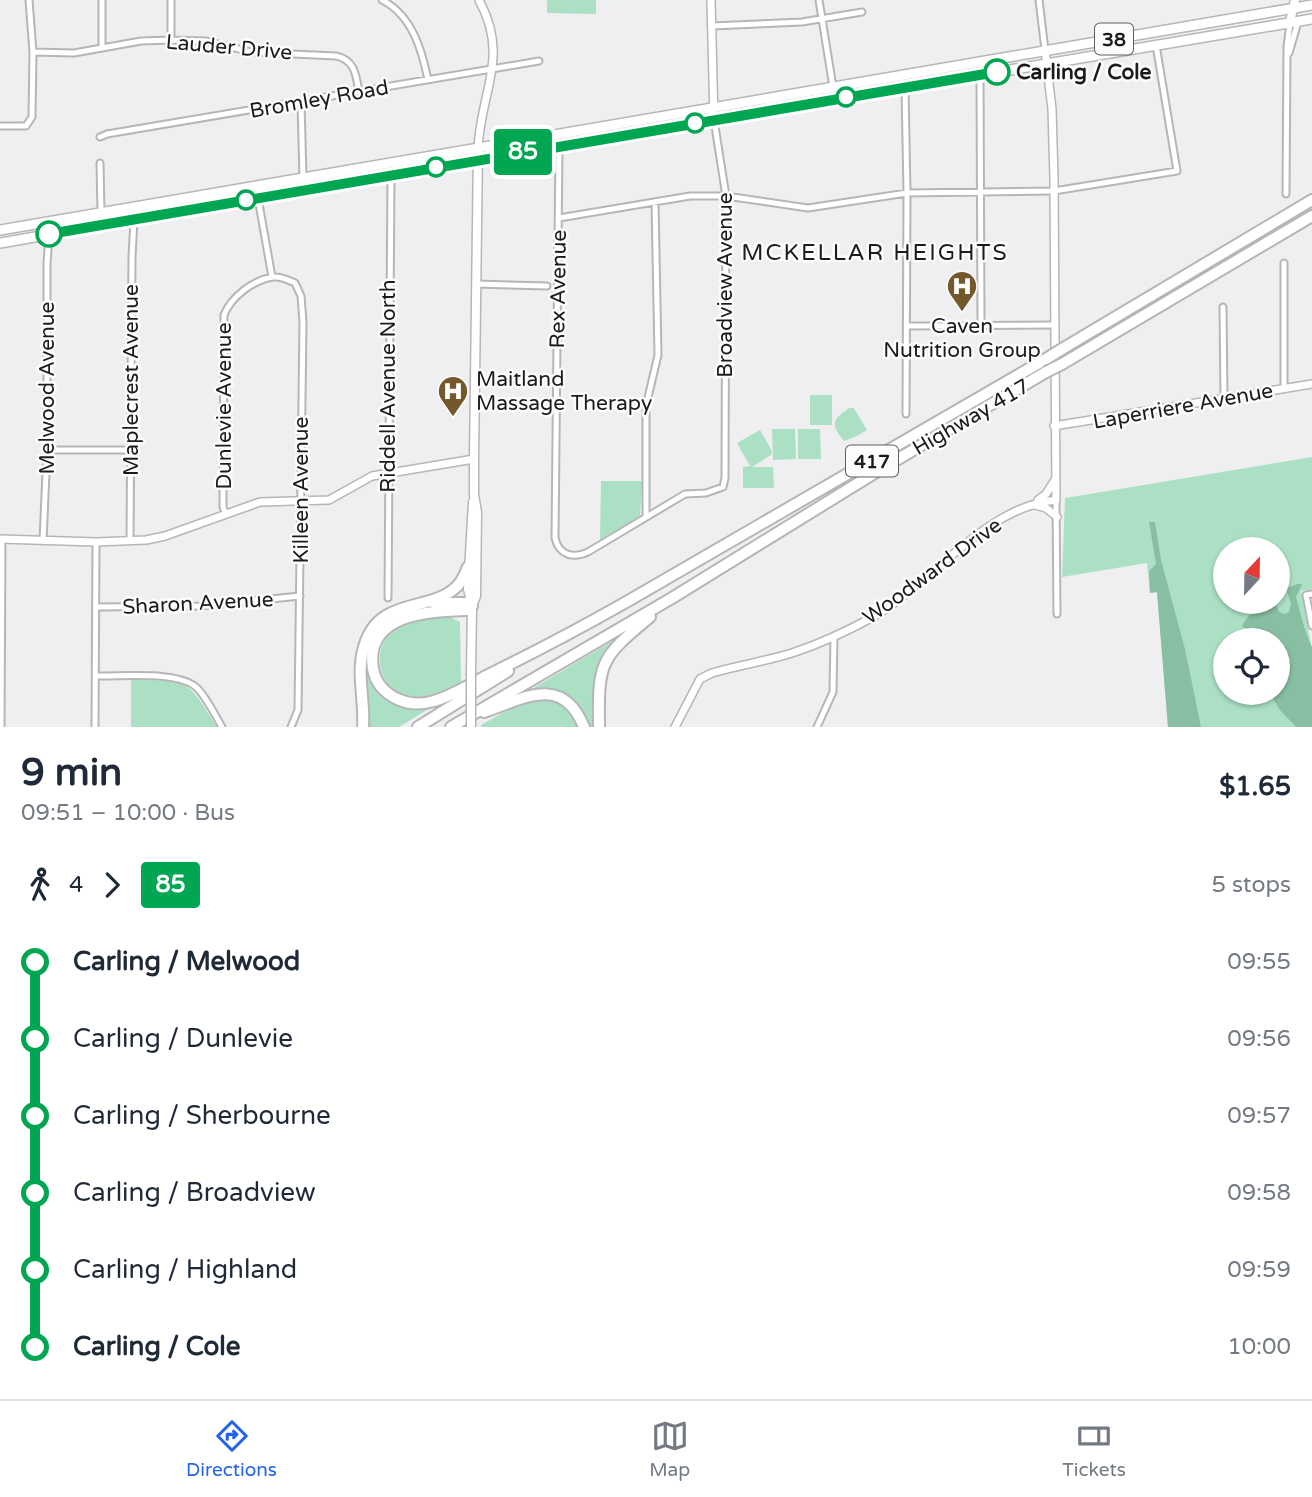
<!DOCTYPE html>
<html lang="en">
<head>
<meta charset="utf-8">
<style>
  body { margin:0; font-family:"Varela Round",sans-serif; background:#f6f6f7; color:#1f2937; height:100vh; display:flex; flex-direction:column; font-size:26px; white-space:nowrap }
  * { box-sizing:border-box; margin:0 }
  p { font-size:23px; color:#747a83 }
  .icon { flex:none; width:38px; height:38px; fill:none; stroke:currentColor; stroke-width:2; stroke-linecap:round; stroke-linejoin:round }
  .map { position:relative; height:727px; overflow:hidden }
  .drawer { display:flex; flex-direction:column; background:#fff; flex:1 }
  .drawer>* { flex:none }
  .badge { padding:0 14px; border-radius:5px; font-size:24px; line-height:46px }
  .needle { width:46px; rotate:22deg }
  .fabs { position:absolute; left:1213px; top:537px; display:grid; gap:14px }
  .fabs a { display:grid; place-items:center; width:77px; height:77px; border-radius:50%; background:#fff; box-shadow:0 2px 5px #0004; font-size:35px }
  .map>.badge { position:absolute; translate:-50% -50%; box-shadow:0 0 0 4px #fff }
  .legs { display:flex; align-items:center; gap:10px; height:77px; padding:0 21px; font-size:23px }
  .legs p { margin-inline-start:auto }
  .overview { display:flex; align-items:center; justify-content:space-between; height:119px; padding:0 21px }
  h1 { font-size:38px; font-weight:700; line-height:52px }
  ul { padding:0 21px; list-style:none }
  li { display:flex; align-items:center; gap:24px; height:77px; font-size:26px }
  li i { display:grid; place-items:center; width:10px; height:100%; margin:0 9px; background:currentColor }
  li i::after { content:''; width:18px; height:18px; margin:-9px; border:5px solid; border-radius:50%; background:#fff }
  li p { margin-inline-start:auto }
  li:first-child i { background:linear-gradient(#0000 50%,currentColor 0) }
  li:last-child i { background:linear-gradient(currentColor 50%,#0000 0) }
  .menu { display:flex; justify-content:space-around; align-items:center; height:98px; border-top:2px solid #e0e1e3; background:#fff; font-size:19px; color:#747a83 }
  .menu a { display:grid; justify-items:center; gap:4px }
  .menu .active { color:#2563eb }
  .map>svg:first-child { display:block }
  .green { fill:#ace0c4; fill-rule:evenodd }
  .forest { fill:#88bfa2 }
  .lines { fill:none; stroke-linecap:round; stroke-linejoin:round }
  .minor-casing { stroke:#b6b6b8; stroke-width:9 }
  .tertiary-casing { stroke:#b6b6b8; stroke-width:10 }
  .secondary-casing { stroke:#b6b6b8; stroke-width:11 }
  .primary-casing { stroke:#b6b6b8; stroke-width:12 }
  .motorway-casing { stroke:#b6b6b8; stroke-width:14 }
  .minor { stroke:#fff; stroke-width:5 }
  .tertiary { stroke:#fff; stroke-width:7 }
  .secondary { stroke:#fff; stroke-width:8 }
  .primary { stroke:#fff; stroke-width:9 }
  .motorway { stroke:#fff; stroke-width:10 }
  .secondary-bridge-casing { stroke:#b6b6b8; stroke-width:11; stroke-linecap:butt }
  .motorway-bridge-casing { stroke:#b6b6b8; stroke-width:14; stroke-linecap:butt }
  .secondary-bridge { stroke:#fff; stroke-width:8 }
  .motorway-bridge { stroke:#fff; stroke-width:10 }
  .line-1-casing { stroke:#fff; stroke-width:16 }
  .line-1 { stroke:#00a651; stroke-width:10 }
  .stop-1-dot { fill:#fff; stroke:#00a651; stroke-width:3.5 }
  .labels { text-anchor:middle; stroke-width:5; stroke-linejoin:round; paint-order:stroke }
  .shield { fill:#fcfcfe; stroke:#5e5e60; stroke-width:2 }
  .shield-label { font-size:19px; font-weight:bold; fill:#1b1b1c }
  .street-label { font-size:21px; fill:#1b1b1c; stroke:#fcfcfe }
  .stop-label { font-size:21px; font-weight:bold; fill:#1b1b1c; stroke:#fcfcfe; text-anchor:start }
  .poi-label { font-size:21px; fill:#1b1b1c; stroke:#fcfcfe }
  .neighbourhood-label { font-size:23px; letter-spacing:2px; fill:#1b1b1c; stroke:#fcfcfe }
</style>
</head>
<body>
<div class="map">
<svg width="1312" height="727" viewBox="0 0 1312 727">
  <rect width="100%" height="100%" fill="#efeff1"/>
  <!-- green -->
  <path class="green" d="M547,0H596V14L547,13Z
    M810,395H832V425H810Z
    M849,408H854L867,430L857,436L844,441C830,424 832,420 849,408Z
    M772,429H795L796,459L773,460Z
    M798,429H820L821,459H798Z
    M760,430L772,451L771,455L752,467H773L774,488H743V467L750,466L737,443Z
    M1312,457V589L1301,591L1312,650V727H1168L1157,592L1150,593L1147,563L1062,577L1065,498ZM1225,550H1278V602H1225ZM1225,640H1278V693H1225Z
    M601,481H642L640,516L600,540Z
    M418,605L453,607C411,608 409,612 376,635L378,689L430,708L399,727H366L363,665L380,624Z
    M450,617L460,622L461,682C447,688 427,700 410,697C378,691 370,650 393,629C408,617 432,618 450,617Z
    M616,639L602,658L599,667L596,727H587L584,718L541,689L530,690Z
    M131,680C189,681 186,677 217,727H131Z
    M537,700C556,699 570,708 577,727H481V725L504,712Z"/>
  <!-- forest -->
  <path class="forest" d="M1149,522H1155L1161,560L1185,649L1201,727H1168L1157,592L1150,593L1149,571L1156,564Z
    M1297,584H1302L1296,597C1301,614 1304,631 1312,647V727H1296L1279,709L1270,693H1278V640H1253L1251,634L1242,626C1246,616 1256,612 1259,602H1275L1279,612L1285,614L1289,612L1291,603L1286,589Z"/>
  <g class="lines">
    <!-- minor casing -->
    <g class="minor-casing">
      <path id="minor" d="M382,0C412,15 422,50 428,80
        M819,0L833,87
        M1039,0L1045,50
        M711,26L802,22L862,12
        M171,40V0
        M102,47V0
        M33,52L74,53L141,41L171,40L206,41L251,52L336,56C355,60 356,75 359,92
        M1289,53L1298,22
        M980,75L981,325
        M905,88L907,193L906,414
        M301,102L303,178
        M0,126H26L32,117L33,52L29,0
        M100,137L107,134L539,61
        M559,146L555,538C559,555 573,559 588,552L685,494L706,493L723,487L725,478L726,196L714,120
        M100,163L101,212
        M1286,194L1287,47L1290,23
        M258,198L272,277
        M559,218L690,196H726L808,208L907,193L1054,191L1177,171L1156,45
        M476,284L547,286
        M1223,307L1224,399
        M907,326L1054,325
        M1284,389V263
        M47,450H130
        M1056,500L1057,614
        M226,514L223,507L224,315C231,297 253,280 273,277C281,276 288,280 295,283L301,296L303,322L298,710L291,727
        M646,516V406L658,355L655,202
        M43,541L47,450V263L49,235
        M130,541L132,257L134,220
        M1312,594L1306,595L1312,626
        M388,598L391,175
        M96,607L201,606L300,596
        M96,676C121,677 181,670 198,689C208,700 215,715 222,727
        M1,727L2,539
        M95,727L96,542
        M817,727L833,692L834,636"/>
    </g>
    <!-- tertiary casing -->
    <g class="tertiary-casing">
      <path id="tertiary" d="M711,0L714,120
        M478,148C481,90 510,57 479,0
        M1054,426L1312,384
        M1038,500L1046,494L1055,480
        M1035,505L1046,508L1057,517
        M0,539L96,542L146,540L165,536L260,502L329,500L372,476L474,459
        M675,727L700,679L712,673C739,665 768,661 795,652C819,644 851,629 873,617C934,582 984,507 1056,500L1054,179L1052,109L1045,50"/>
    </g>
    <!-- secondary casing -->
    <g class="secondary-casing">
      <path id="secondary" d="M1290,22L1295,0
        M472,606L468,589L473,502
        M471,673L472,606L476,596L477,512L474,495V459L478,148"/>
    </g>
    <!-- primary casing -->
    <g class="primary-casing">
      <path id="primary" d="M0,230L1312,5
        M0,243L477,160L1312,19"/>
    </g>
    <!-- motorway casing -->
    <g class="motorway-casing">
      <path id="motorway" d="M1062,349L1312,200
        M1062,364L1312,216
        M434,603H466L472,606
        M472,606L466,610C428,611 364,614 373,669C378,695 406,708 430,702C452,697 473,682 492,673C539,650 584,626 628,601C768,521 907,440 1046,359
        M484,712C523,699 562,673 584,727
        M363,727C365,700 356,673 364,647C378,597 427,612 454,589C461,584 465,575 468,567
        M418,727L508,671
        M451,727L672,598L881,469L1046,372
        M599,727C598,662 600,658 650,617"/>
    </g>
    <!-- minor -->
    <use href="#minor" class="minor"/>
    <!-- tertiary -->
    <use href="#tertiary" class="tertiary"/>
    <!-- secondary -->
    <use href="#secondary" class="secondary"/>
    <!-- primary -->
    <use href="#primary" class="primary"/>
    <!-- motorway -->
    <use href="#motorway" class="motorway"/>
    <!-- secondary-bridge casing -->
    <g class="secondary-bridge-casing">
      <path id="secondary-bridge" d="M471,727V673"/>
    </g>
    <!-- motorway-bridge casing -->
    <g class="motorway-bridge-casing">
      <path id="motorway-bridge" d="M1046,359L1062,349
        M1046,372L1062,364"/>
    </g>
    <!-- secondary-bridge -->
    <use href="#secondary-bridge" class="secondary-bridge"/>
    <!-- motorway-bridge -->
    <use href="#motorway-bridge" class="motorway-bridge"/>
  </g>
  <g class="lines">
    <!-- line-1 casing -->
    <g class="line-1-casing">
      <path id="line-1" d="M49,234L997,72"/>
    </g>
    <!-- line-1 -->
    <use href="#line-1" class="line-1"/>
  </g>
  <!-- icons -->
  <defs>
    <g id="hospital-pin" transform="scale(1.575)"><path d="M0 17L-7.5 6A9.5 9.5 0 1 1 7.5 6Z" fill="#74582b" stroke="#fcfcfe"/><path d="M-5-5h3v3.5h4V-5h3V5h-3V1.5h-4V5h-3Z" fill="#fff"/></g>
  </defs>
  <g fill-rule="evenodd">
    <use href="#hospital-pin" x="962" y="286"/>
    <use href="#hospital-pin" x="453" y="391"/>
  </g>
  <!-- markers -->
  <g class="stop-1-dot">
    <circle cx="997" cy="72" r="12"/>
    <circle cx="846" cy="97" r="9"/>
    <circle cx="695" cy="123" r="9"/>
    <circle cx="436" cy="167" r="9"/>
    <circle cx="246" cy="200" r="9"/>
    <circle cx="49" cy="234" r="12"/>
  </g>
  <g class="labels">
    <!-- shield labels -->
    <g class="shield">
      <rect x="1095" y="23.5" width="38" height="31" rx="5"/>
      <rect x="846" y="445.5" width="52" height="31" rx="5"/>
    </g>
    <g class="shield-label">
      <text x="1114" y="46">38</text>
      <text x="872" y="468">417</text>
    </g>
    <!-- street labels -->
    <g class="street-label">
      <text transform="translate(229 47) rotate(5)" y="7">Lauder Drive</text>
      <text transform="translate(319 99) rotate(-10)" y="7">Bromley Road</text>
      <text transform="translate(725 285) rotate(-90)" y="7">Broadview Avenue</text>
      <text transform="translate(558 289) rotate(-89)" y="7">Rex Avenue</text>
      <text transform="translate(131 380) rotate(-90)" y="7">Maplecrest Avenue</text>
      <text transform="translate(388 386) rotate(-90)" y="7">Riddell Avenue North</text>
      <text transform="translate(47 388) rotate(-90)" y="7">Melwood Avenue</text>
      <text transform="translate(224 406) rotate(-90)" y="7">Dunlevie Avenue</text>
      <text transform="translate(1183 406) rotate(-10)" y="7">Laperriere Avenue</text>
      <text transform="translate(971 417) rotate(-30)" y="7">Highway 417</text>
      <text transform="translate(301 490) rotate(-90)" y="7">Killeen Avenue</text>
      <text transform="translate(932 571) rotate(-36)" y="7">Woodward Drive</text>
      <text transform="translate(198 603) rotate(-3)" y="7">Sharon Avenue</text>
    </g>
    <!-- stop labels -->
    <g class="stop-label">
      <text x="1016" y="79">Carling / Cole</text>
    </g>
    <!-- poi labels -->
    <g class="poi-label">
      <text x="962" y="333">Caven<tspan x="962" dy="24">Nutrition Group</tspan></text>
      <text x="476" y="386" text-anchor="start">Maitland<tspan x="476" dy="24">Massage Therapy</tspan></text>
    </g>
    <!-- neighbourhood labels -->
    <g class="neighbourhood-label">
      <text x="875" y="260">MCKELLAR HEIGHTS</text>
    </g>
  </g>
</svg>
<div class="fabs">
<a><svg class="needle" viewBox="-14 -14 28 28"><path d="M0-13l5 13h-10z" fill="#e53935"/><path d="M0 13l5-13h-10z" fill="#747a83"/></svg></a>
<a><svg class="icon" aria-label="locate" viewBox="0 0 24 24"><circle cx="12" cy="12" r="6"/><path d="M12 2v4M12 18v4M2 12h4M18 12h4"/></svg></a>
</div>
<b class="badge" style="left:523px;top:152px;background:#00a651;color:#fff">85</b>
</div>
<section class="drawer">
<div class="overview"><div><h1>9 min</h1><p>09:51 – 10:00 · Bus</p></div><b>$1.65</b></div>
<div class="legs"><svg class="icon" aria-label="walk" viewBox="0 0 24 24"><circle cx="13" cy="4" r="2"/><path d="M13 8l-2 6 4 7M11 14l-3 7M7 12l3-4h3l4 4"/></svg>4<svg class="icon" aria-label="forward" viewBox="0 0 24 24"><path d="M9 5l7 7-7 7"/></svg><b class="badge" style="background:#00a651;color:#fff">85</b><p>5 stops</p></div>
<ul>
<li><i style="color:#00a651"></i><b>Carling / Melwood</b><p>09:55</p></li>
<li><i style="color:#00a651"></i><span>Carling / Dunlevie</span><p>09:56</p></li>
<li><i style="color:#00a651"></i><span>Carling / Sherbourne</span><p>09:57</p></li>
<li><i style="color:#00a651"></i><span>Carling / Broadview</span><p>09:58</p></li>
<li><i style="color:#00a651"></i><span>Carling / Highland</span><p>09:59</p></li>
<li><i style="color:#00a651"></i><b>Carling / Cole</b><p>10:00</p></li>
</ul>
</section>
<nav class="menu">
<a class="active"><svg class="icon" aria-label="directions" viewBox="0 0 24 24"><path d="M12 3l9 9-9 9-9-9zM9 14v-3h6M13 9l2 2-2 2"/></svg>Directions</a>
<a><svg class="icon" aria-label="map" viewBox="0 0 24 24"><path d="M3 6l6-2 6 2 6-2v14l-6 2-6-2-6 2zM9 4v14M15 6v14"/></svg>Map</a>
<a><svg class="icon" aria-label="tickets" viewBox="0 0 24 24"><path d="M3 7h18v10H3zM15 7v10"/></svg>Tickets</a>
</nav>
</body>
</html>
